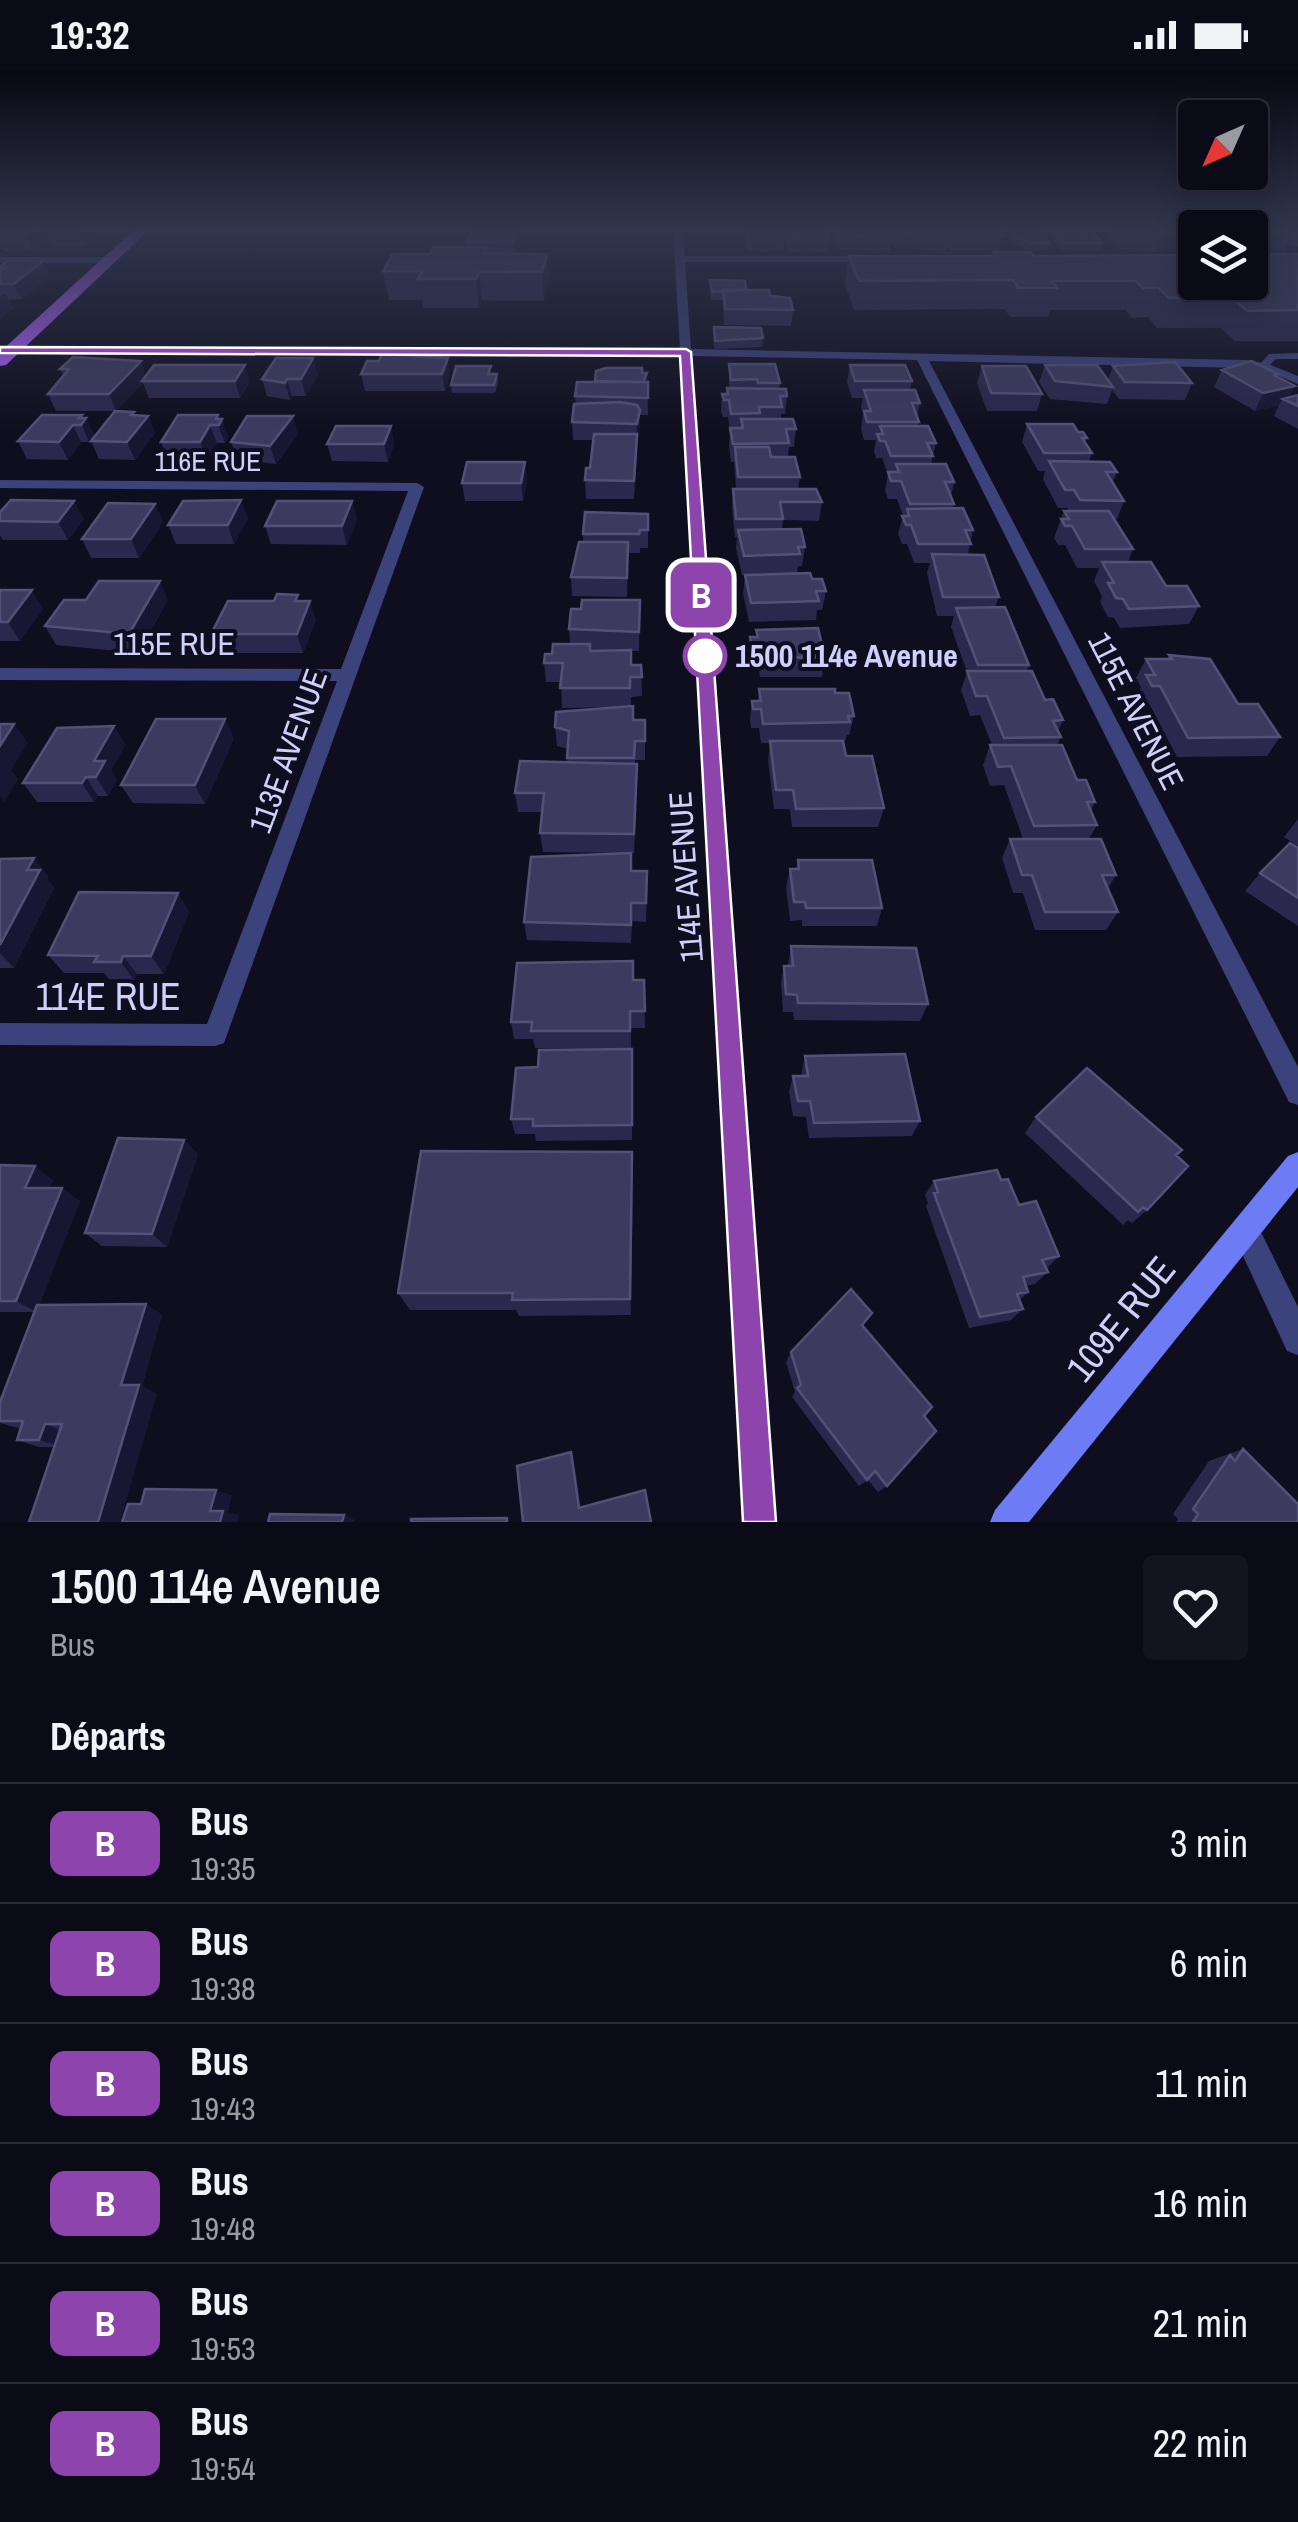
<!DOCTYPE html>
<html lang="fr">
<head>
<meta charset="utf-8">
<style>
  body { margin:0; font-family:"Archivo Narrow",sans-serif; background:#141320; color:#f1f3f6; height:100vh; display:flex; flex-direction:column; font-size:38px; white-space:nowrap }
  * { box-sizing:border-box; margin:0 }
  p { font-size:32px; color:#9a9aa1 }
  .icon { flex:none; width:55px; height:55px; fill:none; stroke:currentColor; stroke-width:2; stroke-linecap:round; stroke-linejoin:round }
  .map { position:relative; height:1452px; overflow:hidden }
  .side { display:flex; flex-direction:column; background:#0b0a17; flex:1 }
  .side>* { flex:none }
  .badge { padding:0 20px; border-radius:15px; font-size:35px; line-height:65px }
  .needle { width:65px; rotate:225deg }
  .controls { position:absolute; left:1178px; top:30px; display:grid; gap:20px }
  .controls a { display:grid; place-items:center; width:90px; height:90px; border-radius:10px; background:#0b0a17; box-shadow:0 5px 25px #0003,0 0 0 2px #2b2b36; font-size:50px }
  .map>.badge { position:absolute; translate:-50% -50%; box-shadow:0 0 0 5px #fff }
  h2 { padding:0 50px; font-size:38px; line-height:90px }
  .round { display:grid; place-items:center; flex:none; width:105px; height:105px; border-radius:10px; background:#141320 }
  .summary { display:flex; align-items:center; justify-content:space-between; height:170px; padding:0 50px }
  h1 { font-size:48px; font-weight:600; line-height:75px }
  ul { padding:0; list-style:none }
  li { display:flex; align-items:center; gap:30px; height:120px; padding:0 50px; border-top:2px solid #2b2b36 }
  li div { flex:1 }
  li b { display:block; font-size:38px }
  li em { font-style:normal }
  li .badge { min-width:110px; font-weight:700; text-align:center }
  .status { display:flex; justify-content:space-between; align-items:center; height:70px; padding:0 50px; background:#0b0a17; direction:ltr }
  .status svg { height:28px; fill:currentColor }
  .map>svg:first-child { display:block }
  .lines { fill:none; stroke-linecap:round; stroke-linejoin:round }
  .lane { fill:#3c427b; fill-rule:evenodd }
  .street { fill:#3c427b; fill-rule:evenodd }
  .secondary { fill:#6d7bf5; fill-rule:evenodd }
  .primary { fill:#a95ef4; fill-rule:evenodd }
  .wall { fill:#2a284c }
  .shaded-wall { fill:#181632 }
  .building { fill:#3c3a5f; stroke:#535178; stroke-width:2.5 }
  .line { fill:#8e44ad; stroke:#fff; stroke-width:2.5 }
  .stop-dot { fill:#fff; stroke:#8e44ad; stroke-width:5 }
  .labels { text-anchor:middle; stroke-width:8; stroke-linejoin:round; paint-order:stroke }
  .far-street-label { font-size:28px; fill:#cfd0fc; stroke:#0f0e1f }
  .street-label { font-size:32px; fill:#cfd0fc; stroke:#0f0e1f }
  .stop-label { font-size:32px; font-weight:bold; fill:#cfd0fc; stroke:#0f0e1f; text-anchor:start }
  .near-street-label { font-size:38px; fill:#cfd0fc; stroke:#0f0e1f }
</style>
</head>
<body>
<div class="status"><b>19:32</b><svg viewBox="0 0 49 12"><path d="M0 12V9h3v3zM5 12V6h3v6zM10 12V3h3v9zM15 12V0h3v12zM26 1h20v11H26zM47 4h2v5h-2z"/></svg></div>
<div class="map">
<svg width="1298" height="1452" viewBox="0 0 1298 1452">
  <rect width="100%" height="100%" fill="#0f0e1f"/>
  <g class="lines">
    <!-- lane -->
    <path class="lane" d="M1298,283V289H1276L1264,300L1258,296L1269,284Z"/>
    <!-- street -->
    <path class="street" d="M673,158H683L685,186H873L878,189L873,192H685L691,279L1246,290L1268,294L1298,306V314L1262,299L1246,298L929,291L1298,997V1035L1289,1032L917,290L692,286L776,1452H742L680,285L0,283V277L680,279Z
      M0,187H109L114,190L109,193H0Z
      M0,410L417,413L424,417L224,973L215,976L0,975V953L207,954L337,611L0,610V598L341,599L408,421L0,418Z
      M1245,1146L1255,1150L1298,1237V1285L1287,1281L1231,1160L1235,1150Z"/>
    <!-- secondary -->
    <path class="secondary" d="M1298,1082V1117L1029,1452H990L995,1440L1288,1086Z"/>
    <!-- primary -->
    <path class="primary" d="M136,158H151L6,295L0,296V282Z"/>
  </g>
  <!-- wall -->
  <path class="wall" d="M0,158L104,162L86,176H54L50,168L32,180L6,182L5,179H0Z
    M474,158L517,174L515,183L547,184L549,212L544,231L482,230L479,238H423L422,230H389L383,201L430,184L467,177L466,172Z
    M744,158H783L785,166L783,181H747Z
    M786,158H826L829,168L827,182L787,181L785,169Z
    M833,158H943L945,160V158H997L1003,166L999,180H950L947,176L946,181L895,178L891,171L890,181L838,179L832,163Z
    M1110,158H1195V179H1162L1159,176L1157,180L1118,179L1107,167Z
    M1250,158H1298V177L1287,175L1285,180L1250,178Z
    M1010,159L1049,173L1047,180H1029L1014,174L1009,166Z
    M1056,164L1103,173L1101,181L1061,180L1054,171Z
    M993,182L1034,186L1298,184V271H1234L1221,258H1157L1148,247L1132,248L1126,240H1050L1048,247H1010L1005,239L854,240L845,214L849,186H992Z
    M0,197L50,206L22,229L8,230L13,238L0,249Z
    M710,210L770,226L793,240L791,256L724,255L723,230H711Z
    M714,257L763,268L762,277L714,279Z
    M313,288L318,305L306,326H292L290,330L267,326L262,309Z
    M367,291L450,305L445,321H365L361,304Z
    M729,294L780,313L779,319L787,326L785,344H781V349L796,359L794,377H789L788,387L800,407L798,419L822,432L819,451L783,450L782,459L805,477L802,496H798L797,503L742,505L736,478L737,467H735L732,437L733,419H736L734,392H731L729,376L730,361L728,347H723L721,341L722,324H727L729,318Z
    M245,295L250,312L240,328H149L143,313L116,341H56L48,324L64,306L60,299L146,305Z
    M850,295L912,311L910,320L920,333L917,347L919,352V356L936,373L931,394L954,412L951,426L954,434L952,439L973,460L968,484L999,527L995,537L1029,595L1027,601L1045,630L1063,650L1058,661L1061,667L1057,675L1077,710L1095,732L1091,741L1097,755L1089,769L1116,805L1108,818L1118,842L1106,860H1035L1023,823H1013L1002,788L1010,769H1023L1004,715L990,716L983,695L990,675H992L980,645L970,646L961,620L967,602L951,557L954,546H937L927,503L930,493H914L907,474H902L898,464L903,446L897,429H888L885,420L888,404L882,388H876L874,381L876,370H864L861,359L863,343L861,337L863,328H852L847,312Z
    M1045,295L1108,310L1113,296L1192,313L1185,330L1119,329L1112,320L1107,334L1050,329L1039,312Z
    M982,296L1042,324L1037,341H987L977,313Z
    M1222,300L1277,306L1290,327L1298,325V359L1274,346L1279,335L1255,341L1214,317Z
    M642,303H647L648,345H640L634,429H586L585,410L590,398L593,370H573L572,352L576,334L575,326L595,312Z
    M492,304H497L498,313L495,323H452L451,315Z
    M82,345L83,348H86L94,366L89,372H81L68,390L27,389L18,371Z
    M136,346H148L155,363L135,390L99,389L91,371Z
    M219,349L228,366L225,373H217L207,390H168L161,372Z
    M1027,354L1078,362L1087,368L1085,374L1092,383L1089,391L1117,402L1113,412L1124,431L1117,449H1115L1133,479L1128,492L1199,536L1189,554L1120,558L1114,548L1108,547L1100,532L1102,526L1094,511L1099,498H1077L1065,475H1058L1054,468L1064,441H1069L1067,438H1058L1043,409L1045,401H1038L1022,372Z
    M391,356L394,374L388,392L332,391L327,374Z
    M298,364L276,394L238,390L231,372Z
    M527,410L523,431H465L462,413Z
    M352,431L357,450L347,475L271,474L265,456Z
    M155,434L163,452L139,488H91L82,469Z
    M0,442L84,449L68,470H3L0,465Z
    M648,444V478H640V483H628L627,527L572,526L571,507L583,472V464Z
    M248,448L234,474H176L168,455Z
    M745,505L812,509L826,521L822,540H817L816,550L749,552L743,524Z
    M0,518L1,520L43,539L20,571H0Z
    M168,530L138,583L56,575L45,556Z
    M640,530L639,581H631V595H641L642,626L631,627V637L633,650H645V690H635L637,713L634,783L543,782L540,763L542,742H518L515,723L567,692L568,679L557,676L555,657L618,637L562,638L561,612H546L544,593L552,584L570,574L569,559L581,539Z
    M300,531L316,550L303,583H219L211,564Z
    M756,560L825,587L822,607H760L759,598H750L748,586L750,567H756Z
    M1169,585L1238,634L1280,667L1267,686L1177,687L1150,635H1142L1137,625L1141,617L1136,608L1146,589H1167Z
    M759,619L835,623L854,646L849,665H847L845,671H843L846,686L884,738L878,757H792L790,739H774L768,690L770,673H761L759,658H751L750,650L752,631H758Z
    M114,656L125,675L111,700L117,710L108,726H98L94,732H37L23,713Z
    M234,668L205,734L133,733L121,715Z
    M1298,749V776L1284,767Z
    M1298,778V856L1245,821L1260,803Z
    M34,788L48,807L47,809L54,818L14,898H0V789Z
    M798,790L882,838L877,856H802V850L790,851L786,817L790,799H796Z
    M632,801H647L646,852L632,851L631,873L527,870L524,852Z
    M178,823L189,842L164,904H137L134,910L109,909L104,903H64L48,885Z
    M791,876L928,934L920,951L794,950L793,942H783L781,913L784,896H788Z
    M634,910H644L645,958H631V978H535L533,969H514L511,952Z
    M632,979V1070L536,1071L535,1064H515L511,1049L538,997Z
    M805,986L920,1051L912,1066L809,1068L806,1047L793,1046L789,1022L793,1006H801Z
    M1036,1047L1176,1085L1147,1140L1132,1153L1128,1150L1123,1155L1025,1063Z
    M184,1070L198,1084L167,1177L102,1176L85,1163Z
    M0,1095L53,1110L50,1118L80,1131L39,1235L146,1234L162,1245L142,1316L157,1324L54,1377H39L17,1370L21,1359L0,1353V1332L35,1242H0Z
    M633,1103L631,1245L519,1246L516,1240H410L398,1223Z
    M1001,1110L1059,1186L1046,1199L1048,1202L1035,1214L1026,1216L1028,1222L1020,1230L1023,1239L1011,1250L969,1258L926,1136L928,1133L925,1125L934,1111Z
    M863,1256L924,1346L887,1416L878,1422L868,1410L859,1416L792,1327L795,1322L786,1292L791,1282Z
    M1243,1379L1298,1452H1176L1178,1449L1173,1444L1209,1391Z"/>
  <!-- shaded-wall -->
  <path class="shaded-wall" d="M36,158H52L48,161L50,168L32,180L25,165Z
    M84,158H102L104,162L86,176L80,162Z
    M516,159L517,174L514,187L513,172Z
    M547,184L549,212L544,231L542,202Z
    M43,191L50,206L22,229L14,214Z
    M479,202L482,230L479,238L476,209Z
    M5,223L13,238L0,249V227Z
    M313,288L318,305L306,326L301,309Z
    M448,288L450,305L445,321L442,304Z
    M141,291L147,308L142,311L143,313L116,341L109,324Z
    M245,295L250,312L240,328L235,311Z
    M287,309L292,326L290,330L285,313Z
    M1295,316L1288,331L1283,329L1279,335L1255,341L1263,323Z
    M640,340V358L637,371L634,429L637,354Z
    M134,342L140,356L148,346L155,363L135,390L127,372L131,345Z
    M82,345L84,350L86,348L94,366L89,372L79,348Z
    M218,345L220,352L222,349L228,366L225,373L216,349Z
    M293,346L298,364L276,394L270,376Z
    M73,355L81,372L68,390L59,372Z
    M210,355L217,373L207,390L200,372Z
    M391,356L394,374L388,392L384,374Z
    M525,392L527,410L523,431L521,413Z
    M241,430L248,448L234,474L228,455Z
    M74,431L84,449L68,470L58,452Z
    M352,431L357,450L347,475L342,456Z
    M155,434L163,452L139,488L131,469Z
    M160,511L168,530L138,583L129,564Z
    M32,520L43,539L20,571L8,552Z
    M310,531L316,550L303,583L297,564Z
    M225,649L234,668L205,734L195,715Z
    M14,654L28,673L11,700L18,709L4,732L0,726V676Z
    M114,656L125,675L111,700L117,710L108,726L96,707L94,691Z
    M86,707L98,726L94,732L82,713Z
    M34,788L48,807L47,809L54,818L14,898L0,883V875L27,800Z
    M178,823L189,842L164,904L151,886Z
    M123,886L137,904L134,910L121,892Z
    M184,1070L198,1084L167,1177L152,1164Z
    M632,1082L633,1103L631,1245L630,1229Z
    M35,1096L53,1110L44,1132L25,1118Z
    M62,1118L80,1131L37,1242L16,1231Z
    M146,1234L162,1245L142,1316L157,1324L120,1452H98L121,1315Z
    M45,1354L66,1362L61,1377L39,1370Z
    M571,1382L574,1389L582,1443L579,1438Z
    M216,1420L232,1425L228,1442L239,1445L237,1452H220L210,1441Z
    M344,1445L355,1450L354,1452H342Z"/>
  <!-- building -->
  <path class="building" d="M0,158H36L25,165L0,167L1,165H0Z
    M51,158H84L80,162L48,161Z
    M474,158H500L516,159L513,172H466Z
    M746,158H783L785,166H748Z
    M787,158H826L829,168L788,166Z
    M838,158H890L892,166L840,164Z
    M895,158H943L949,166L898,163Z
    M948,158H997L1003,166H953Z
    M1117,158H1155L1162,165H1123Z
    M1161,158H1195V165H1168Z
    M1250,158H1283L1292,165L1250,163Z
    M1010,159H1038L1049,173H1031L1016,167Z
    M1094,163L1103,173H1064L1056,164Z
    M433,177H487L484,183L547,184L542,202H479L476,209H418L422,201H383L393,184H430Z
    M993,182H1030L1034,186L1195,185V212H1250V184H1298V240L1247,241L1233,228H1169L1159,218H1143L1136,211H1052L1057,218H1018L1013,210L859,211L849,186H996Z
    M7,191H43L14,214H0V201L4,198H0V197Z
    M710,210L745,211L746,220L712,222Z
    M723,220H769L770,226L790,228L793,240L725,239Z
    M714,257L761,258L763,268L715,271Z
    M382,284L448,288L442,304H361L367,291H379Z
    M73,287L141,291L109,324H48L69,299H60Z
    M276,288H313L301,309H287L285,313L262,309Z
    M1251,291L1278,304L1274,305L1295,316L1263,323L1222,300Z
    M1175,292L1192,313L1125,312L1113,296Z
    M729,294H775L780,313H758L757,309L731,310Z
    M154,295H245L235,311H142Z
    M850,295H905L912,311H855Z
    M1045,295H1097L1113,317L1055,311Z
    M456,296H491L488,304H497L494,315H451Z
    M982,296H1026L1042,324L991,323Z
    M606,298H642V303H647L643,312L595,311L596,301Z
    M577,312H648V328L575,326Z
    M727,318L786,319L787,326H780L782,337H759L760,343L731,344L729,330H724L722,324H728Z
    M864,320H915L920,333H912L919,352H867L864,341H871Z
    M1298,325V336L1283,329Z
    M620,332L637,335L640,340L637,354L572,352L574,334Z
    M115,341L134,342L131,345L148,346L127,372L91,371Z
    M42,345H82L79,348H86L81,355H73L59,372L18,371Z
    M178,345H218L216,349H222L219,355H210L200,372H161Z
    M247,346H293L270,376L231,372Z
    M741,349H793L796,359H786L789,373L733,374L730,358H743Z
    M1027,354H1073L1078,362H1083L1087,368H1082L1092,383H1044Z
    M336,356H391L384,374H327Z
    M880,356H928L936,373H927L933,386H891L885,371H880L877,364H883Z
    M594,364H637L634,411L585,410L586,398H590Z
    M735,377H769L771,387H795L800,407H738Z
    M1049,391L1110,392L1117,402H1106L1124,431L1080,430L1074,420H1065Z
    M467,392H525L521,413H462Z
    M896,394H946L954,412H945L954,434H910L901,411H891L888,402H899Z
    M733,419H816L822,432H780L783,449H736Z
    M11,430L74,431L58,452L0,451V442Z
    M241,430L228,455H168L183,431Z
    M277,431H352L342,456H265Z
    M108,433L155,434L131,469H82Z
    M963,438L973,460H965L971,474H918L911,455H906L902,446H909L907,439Z
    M1064,441H1109L1133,479H1085L1072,456H1065L1061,449H1069Z
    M585,442L648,444V460H640L639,464H583Z
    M801,459L805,477H798L800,484L744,486L738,460Z
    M579,472H628L627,508L571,507Z
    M932,484L984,485L999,527H943Z
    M1102,492H1151L1166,516H1187L1199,536L1129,539L1123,529L1116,528L1108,513H1114Z
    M810,503L812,509H822L826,521H816L819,531L751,533L745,505Z
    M99,511H160L129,564L45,556L64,530H86Z
    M0,520H32L8,552H0Z
    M277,524L298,525L295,531H310L297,564H211L228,531H274Z
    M582,530H640L639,562L569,559L571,539H581Z
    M1005,537L1029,595H978L956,538Z
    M818,558L825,587L762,588L761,579H752L750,567H758L756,560Z
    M553,574H590V581L631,580V595H641L642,607H630V618H560L563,593H544L545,584H552Z
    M1169,585L1210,589L1238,634H1258L1280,667L1188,668L1160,616H1152L1146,605H1155L1146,589H1172Z
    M967,601H1032L1045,630L1053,629L1063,650L1053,651L1061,667L1004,668L987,626H976Z
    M759,619H835V623H849L854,646H848L850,652L763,654L761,639H753L752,631H761Z
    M633,636V650H645V671H635L634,688H567L569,661L555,657L556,642Z
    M156,649H225L195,715H121Z
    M0,654H14L0,676Z
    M114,656L94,691H105L96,707H86L82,713H23L57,658Z
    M770,671H843L846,686H872L884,738L796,739L793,720H776Z
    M990,675H1062L1077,710H1086L1095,732H1087L1097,755L1034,756L1011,696L998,697Z
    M520,691L637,694L634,764L540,763L544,723H515Z
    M1010,769H1101L1116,805H1102L1118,842H1045L1032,805H1022Z
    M1290,773L1298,778V828L1260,803Z
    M631,783V801H647L646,833H631V855L524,852L531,787Z
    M34,788L27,800H40L0,875V789Z
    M798,790H872L882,838H806L805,832H794L790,799H799Z
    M79,822L178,823L151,886H123L121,892H94L98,886L48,885Z
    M791,876L916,878L928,934L798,933L797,925L786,924L784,896H793Z
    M633,891V910H644L645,941H630V961H531L532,952H511L517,893Z
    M632,979V1055L533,1056V1049H511L516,998L538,997L539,980Z
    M905,984L920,1051L814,1053L810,1031H798L793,1006H808L805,986Z
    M1087,998L1182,1080L1176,1085L1188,1096L1147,1140L1143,1137L1138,1142L1036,1047Z
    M118,1068L184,1070L152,1164L85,1163Z
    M421,1081L632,1082L630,1229L512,1230L513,1223H398Z
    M0,1095L35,1096L25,1118H62L16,1231H0Z
    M997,1100L1001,1110L1008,1109L1019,1135L1036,1131L1059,1186L1042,1190L1048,1202L1023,1207L1028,1222L1017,1224L1023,1239L980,1247L934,1123L938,1122L934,1111Z
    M851,1219L872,1243L862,1255L932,1337L924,1346L936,1361L887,1416L875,1401L867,1410L797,1318L801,1315L791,1282Z
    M146,1234L121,1315H139L98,1452H29L62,1354H45L39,1370H17L23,1351H0V1332L37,1235Z
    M1243,1379L1298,1434V1452H1193L1198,1444L1193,1439L1230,1385L1235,1391Z
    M571,1382L579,1438L645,1420L651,1452H523L517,1396Z
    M145,1419L216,1420L210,1441H223L220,1452H122L128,1434H141Z
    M270,1444L344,1445L342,1452H268Z
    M507,1448V1452H411V1449Z"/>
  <!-- sky -->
  <linearGradient id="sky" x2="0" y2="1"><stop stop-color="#080811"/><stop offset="0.44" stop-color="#31364d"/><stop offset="1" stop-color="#31364d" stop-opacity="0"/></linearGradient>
  <rect width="1298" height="362" fill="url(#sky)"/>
  <!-- line -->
  <path class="line" d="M0,277L686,279L691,282L776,1452H743L680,286L0,283Z"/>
  <!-- markers -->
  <circle class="stop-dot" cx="705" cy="586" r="20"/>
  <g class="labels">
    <!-- far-street labels -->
    <g class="far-street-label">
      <text x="208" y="401">116E RUE</text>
    </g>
    <!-- street labels -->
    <g class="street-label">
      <text x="174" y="585">115E RUE</text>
      <text transform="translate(1136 641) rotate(63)" y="11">115E AVENUE</text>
      <text transform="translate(288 681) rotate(-70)" y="11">113E AVENUE</text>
      <text transform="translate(686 807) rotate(-94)" y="11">114E AVENUE</text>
    </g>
    <!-- stop labels -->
    <g class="stop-label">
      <text x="735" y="597">1500 114e Avenue</text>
    </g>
    <!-- near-street labels -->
    <g class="near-street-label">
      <text x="108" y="940">114E RUE</text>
      <text transform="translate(1121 1249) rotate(-51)" y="13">109E RUE</text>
    </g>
  </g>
</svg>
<div class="controls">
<a><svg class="needle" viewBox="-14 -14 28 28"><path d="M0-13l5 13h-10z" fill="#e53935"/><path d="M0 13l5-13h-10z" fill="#9a9aa1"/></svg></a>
<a><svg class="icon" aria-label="layers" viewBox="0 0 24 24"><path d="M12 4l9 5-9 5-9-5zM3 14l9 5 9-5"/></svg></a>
</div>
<b class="badge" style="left:701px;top:525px;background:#8e44ad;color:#fff">B</b>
</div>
<section class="side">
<div class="summary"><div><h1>1500 114e Avenue</h1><p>Bus</p></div><a class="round"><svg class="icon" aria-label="heart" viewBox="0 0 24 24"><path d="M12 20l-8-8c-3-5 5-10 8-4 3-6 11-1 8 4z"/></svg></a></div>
<h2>Départs</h2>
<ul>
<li><span class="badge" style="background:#8e44ad;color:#fff">B</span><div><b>Bus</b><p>19:35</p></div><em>3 min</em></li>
<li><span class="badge" style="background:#8e44ad;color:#fff">B</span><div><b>Bus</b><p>19:38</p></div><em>6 min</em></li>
<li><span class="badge" style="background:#8e44ad;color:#fff">B</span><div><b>Bus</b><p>19:43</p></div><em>11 min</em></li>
<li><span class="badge" style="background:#8e44ad;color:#fff">B</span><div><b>Bus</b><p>19:48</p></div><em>16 min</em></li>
<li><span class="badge" style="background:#8e44ad;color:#fff">B</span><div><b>Bus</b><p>19:53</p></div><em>21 min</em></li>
<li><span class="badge" style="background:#8e44ad;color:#fff">B</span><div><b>Bus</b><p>19:54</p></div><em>22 min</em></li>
</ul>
</section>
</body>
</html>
